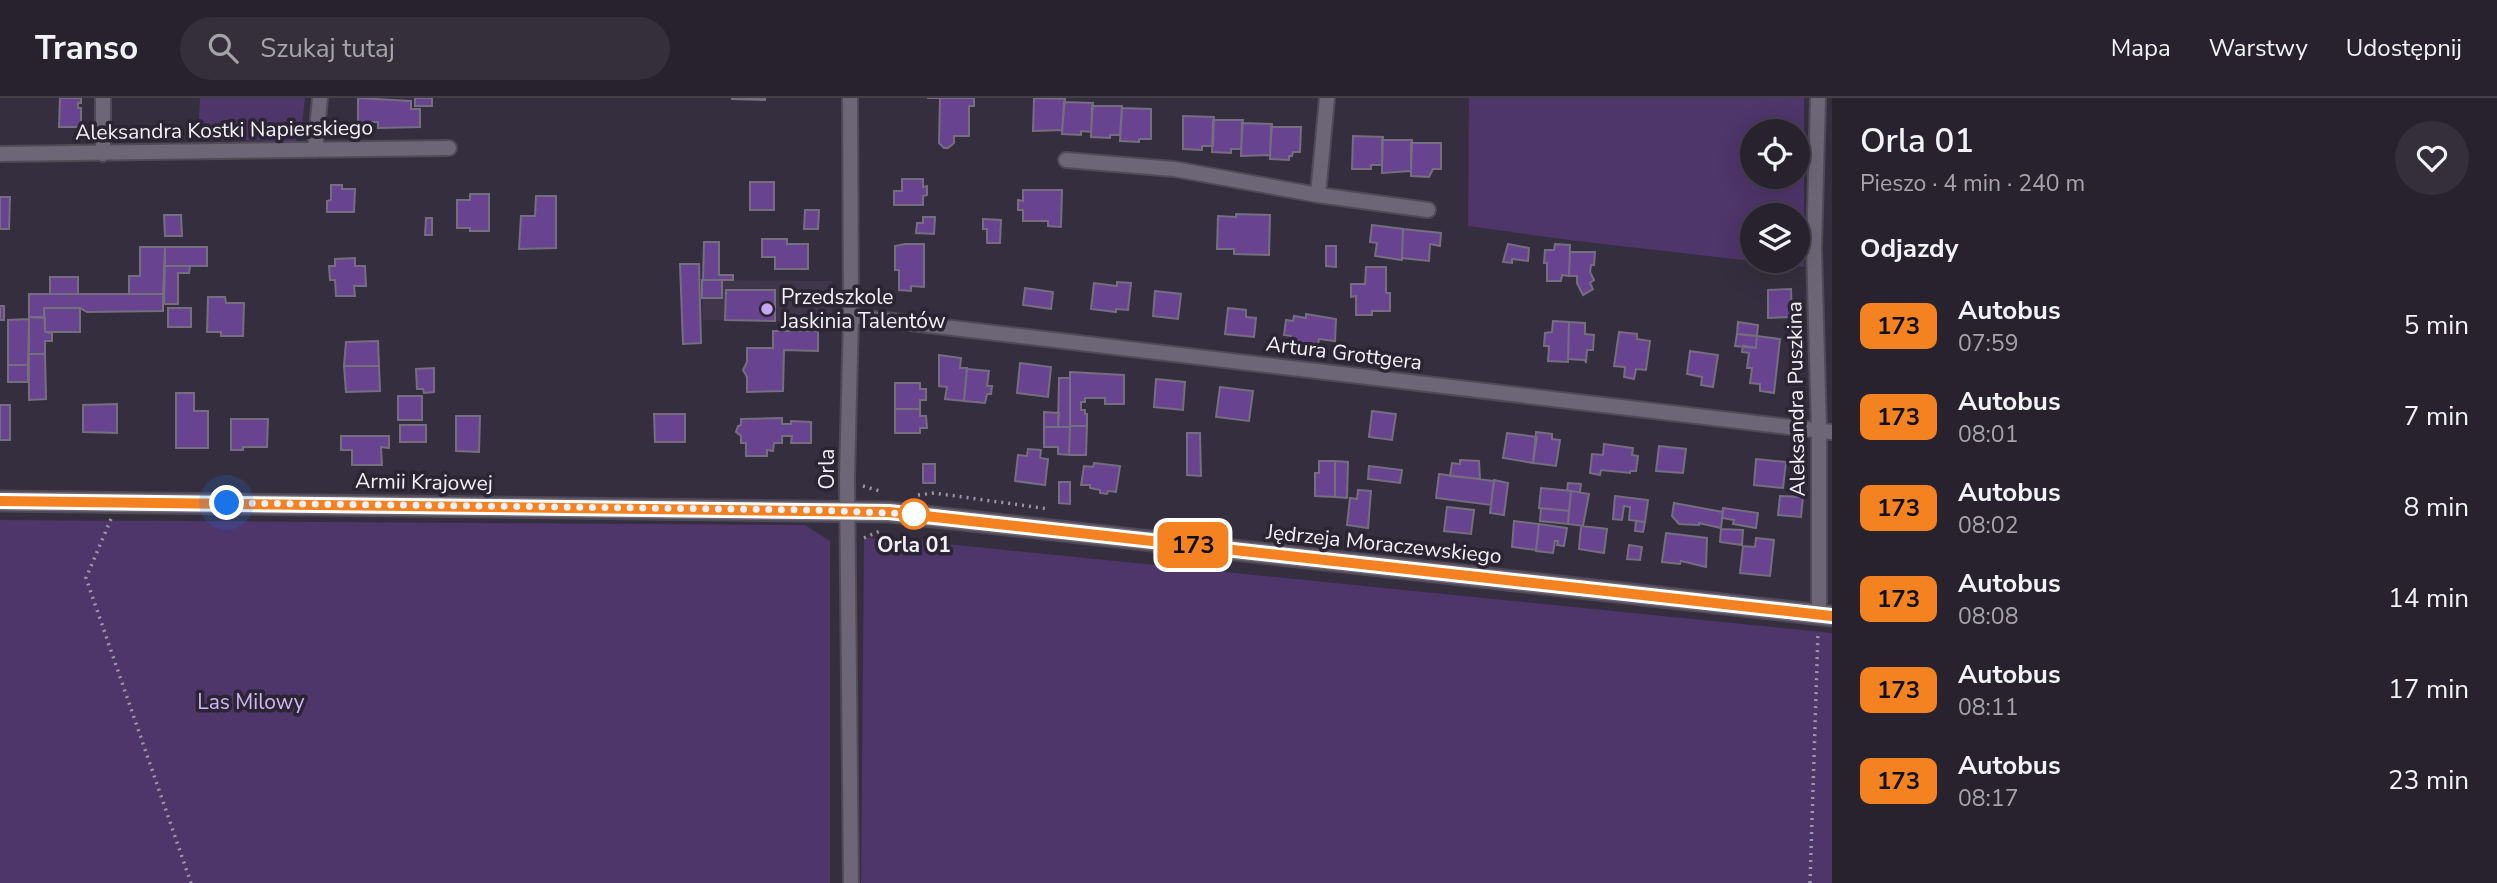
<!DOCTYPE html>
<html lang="pl">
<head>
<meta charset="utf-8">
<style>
  body { margin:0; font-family:"Nunito Sans",sans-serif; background:#342f3a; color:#f1f3f6; height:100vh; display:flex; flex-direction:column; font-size:26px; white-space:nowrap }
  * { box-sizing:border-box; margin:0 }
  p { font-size:23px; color:#a5a4aa }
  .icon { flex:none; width:38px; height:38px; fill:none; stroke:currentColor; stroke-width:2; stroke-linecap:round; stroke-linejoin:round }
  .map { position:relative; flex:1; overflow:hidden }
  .sheet { display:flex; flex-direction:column; background:#28222e; width:665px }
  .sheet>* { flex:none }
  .badge { padding:0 14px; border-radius:10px; font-size:24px; line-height:46px }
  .fabs { position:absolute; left:1740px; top:21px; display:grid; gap:14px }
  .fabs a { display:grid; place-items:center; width:70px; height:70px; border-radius:50%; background:#28222e; box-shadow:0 7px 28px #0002,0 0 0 2px #443f4a; font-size:35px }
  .you { position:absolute; width:35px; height:35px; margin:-18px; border:5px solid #fff; border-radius:50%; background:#1a73e8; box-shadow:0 0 0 10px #1a73e833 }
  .map>.badge { position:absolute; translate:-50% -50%; box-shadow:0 0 0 4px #fff }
  h2 { padding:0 28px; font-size:26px; line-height:63px }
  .round { display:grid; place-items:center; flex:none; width:74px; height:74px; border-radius:37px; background:#342f3a }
  .headline { display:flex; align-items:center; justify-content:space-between; height:119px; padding:0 28px }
  h1 { font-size:33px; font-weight:600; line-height:52px }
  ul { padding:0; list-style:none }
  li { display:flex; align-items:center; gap:21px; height:91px; padding:0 28px }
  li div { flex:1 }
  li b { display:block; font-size:26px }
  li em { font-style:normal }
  li .badge { min-width:77px; font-weight:700; text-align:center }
  header { display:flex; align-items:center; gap:42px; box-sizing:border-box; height:98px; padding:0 35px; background:#28222e; border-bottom:2px solid #443f4a }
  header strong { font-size:33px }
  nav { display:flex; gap:38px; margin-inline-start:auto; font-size:24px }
  .search { width:490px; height:63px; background:#342f3a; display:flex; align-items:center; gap:18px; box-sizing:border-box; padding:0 24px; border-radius:38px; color:#a5a4aa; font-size:26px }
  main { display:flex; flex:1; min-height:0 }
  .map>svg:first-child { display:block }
  .built { fill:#3f364b }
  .green { fill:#4e356a; fill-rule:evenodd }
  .building { fill:#684490; stroke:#756e7f; stroke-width:2 }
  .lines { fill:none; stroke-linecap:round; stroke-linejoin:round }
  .minor-casing { stroke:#504a57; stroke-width:18 }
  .tertiary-casing { stroke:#504a57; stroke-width:23 }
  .path { stroke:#9d97a4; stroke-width:3.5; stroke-dasharray:2 5; stroke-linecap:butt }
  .minor { stroke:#6d6677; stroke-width:14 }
  .tertiary { stroke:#6d6677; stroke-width:19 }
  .line-casing { stroke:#fff; stroke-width:16 }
  .line { stroke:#f58220; stroke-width:10 }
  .walk { stroke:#f3eff9; stroke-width:7; stroke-dasharray:0 12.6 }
  .poi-dot { fill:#c6a6f0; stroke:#2b2433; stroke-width:2.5 }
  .stop-dot { fill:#fff; stroke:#f58220; stroke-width:3.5 }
  .labels { text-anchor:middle; stroke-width:7; stroke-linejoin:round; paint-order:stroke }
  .street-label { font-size:21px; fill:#f3eff9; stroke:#2b2433 }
  .poi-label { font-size:21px; fill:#f3eff9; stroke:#2b2433; text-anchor:start }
  .stop-label { font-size:21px; font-weight:bold; fill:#f3eff9; stroke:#2b2433 }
  .park-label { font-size:21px; fill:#d1b5f5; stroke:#2b2433 }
</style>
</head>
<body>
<header>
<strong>Transo</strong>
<div class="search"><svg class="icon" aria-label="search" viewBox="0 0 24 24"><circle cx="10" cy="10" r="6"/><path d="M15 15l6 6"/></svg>Szukaj tutaj</div>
<nav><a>Mapa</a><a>Warstwy</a><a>Udostępnij</a></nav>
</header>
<main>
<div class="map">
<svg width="1832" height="785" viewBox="0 0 1832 785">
  <rect width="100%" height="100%" fill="#352e3e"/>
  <!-- built -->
  <path class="built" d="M702,182L832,183V224L703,222Z"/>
  <!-- green -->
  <path class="green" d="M200,0H305L301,36L295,43L198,42Z
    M1469,0H1804V169L1568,142L1468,128ZM1797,33V79H1752V33ZM1797,117V163H1752V117Z
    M0,422L805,427L830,443V785H0Z
    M864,440L897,441L1832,535V785H861Z"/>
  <!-- building -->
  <path class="building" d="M60,0H81V5H78V10H81V29H59Z
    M358,0L411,3V11H420V29L378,30V24H358Z
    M415,0H432V8H415Z
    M732,0H765V2L732,1Z
    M927,0H974V8H969V38H954V45L948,50H944L939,45L940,0Z
    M1034,0L1065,1L1062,32L1033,33Z
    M1064,4L1093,5L1091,34L1081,33V37L1062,36Z
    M1092,8H1122L1120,37H1110V40L1091,39Z
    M1122,10L1151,11V41H1139V44L1120,43Z
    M1183,18L1214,19L1213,48H1202V52L1183,51Z
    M1213,22H1243L1241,51H1231V55L1212,54Z
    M1242,25L1272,26L1270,57L1241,58Z
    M1271,29H1301L1300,54H1293L1292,58H1289V62L1270,61Z
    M1353,38L1383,39L1382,67H1371V71H1352Z
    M1382,42H1412L1411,73L1382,75Z
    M1411,45H1441V71H1433L1429,79L1411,78Z
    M902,81H923V89L927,88V97L923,98V107H894V93H902Z
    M750,84H774V112H750Z
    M331,87H342V91H355L354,114H327V103L331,102Z
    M1023,92H1062L1061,129L1048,128V123H1023V112H1018V102L1023,103Z
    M470,96H489V133H470V130H457V102H470Z
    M536,98H556V150L519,151L521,118H535Z
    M0,99H10L9,131H0Z
    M805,112H819L818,131H804Z
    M1236,116L1270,117L1269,157L1234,156V151H1217L1218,118L1236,119Z
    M164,117H181L182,138H165Z
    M923,119H935L934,136L916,135L917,125H923Z
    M426,120H432V137H425Z
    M983,121L1001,122L1000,145H987V131H983Z
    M1372,127L1403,131L1402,162L1375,158L1377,145L1370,144Z
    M1403,131L1441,135L1440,148L1430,146L1429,163L1402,160Z
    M762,141H787V146H808V171H775V159H762Z
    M704,144H719V177H733V182H703Z
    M905,146H924V189L911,188V193L899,192V172H895V148Z
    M1508,146L1529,150L1528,163L1512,161V165L1503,164Z
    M1555,146L1570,147L1569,178L1562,177L1561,183H1547V165H1544L1545,152H1554Z
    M1326,148H1336V169L1326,168Z
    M140,149H165L163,196H129V178H140Z
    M165,149H207V168H165Z
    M1570,154H1595L1594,167H1591L1590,174L1594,182L1590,185L1593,191L1583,197L1577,185V178H1569Z
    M355,160V168H365L366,188H354L355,198H336L335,182H330L329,168H335V161Z
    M680,166H699L701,245L683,246Z
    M165,168H190L189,175H178V206H164Z
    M1366,169H1386V195H1390V213H1372V217H1356V198L1351,199V186H1365Z
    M50,179H78V196H50Z
    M702,182H722V200H702Z
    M1117,184L1131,185L1128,212L1116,211V214L1091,211L1094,185L1117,188Z
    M1025,190L1053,194L1051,211L1023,207Z
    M1791,191L1792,219L1768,220V192Z
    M726,192H775V223L725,222Z
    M1155,193L1181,196L1178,221L1153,218Z
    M29,196H163V213L87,214L80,210H44V219H29Z
    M208,199H225L226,205H244L243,238H221V234H207Z
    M0,208H4V222H0Z
    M44,210H80V234H45Z
    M168,210H191V229H168Z
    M1228,210L1246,212V219L1256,220L1254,239L1225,236Z
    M1306,216L1336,221L1335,243L1319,241L1318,246L1291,243V238L1284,237L1286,222L1293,223L1294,218L1306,220Z
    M29,219L45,220V234L52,235V243H45V256H29Z
    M29,221L28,267H8V222Z
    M1553,223L1569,224L1568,264L1548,263L1549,248H1544L1545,235L1552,234Z
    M1569,224L1585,225V236L1594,237L1593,252H1587L1586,265L1585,262L1568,261Z
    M1738,224L1758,227L1757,238L1737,236Z
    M773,233H818V253L784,252L783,293L747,294V279L743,272L747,264V250H773Z
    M1619,234L1637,236V241L1650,243L1646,272L1636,271L1634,281L1624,279L1625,269L1614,268Z
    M1737,236L1757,238L1756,250L1735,248Z
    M1757,238L1780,241L1774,295L1760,293V286L1750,285L1752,270H1747L1749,255L1742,254L1743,248L1756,250Z
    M378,243L379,268H344L346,244Z
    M1690,253L1718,257L1713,289L1701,287L1702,279L1687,276Z
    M29,256H45L46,301L29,302Z
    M939,257L961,260L960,270H967L964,303L945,301L947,289L939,288Z
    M1020,265L1051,269L1048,299L1017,295Z
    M8,267H28V284H8Z
    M344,268H379L380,293L346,294Z
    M434,270V294L424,295L423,291H417L416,271Z
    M967,271L989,273L987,288H992L991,296H987L985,305L964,303Z
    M1070,274L1124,277V306H1105V300H1085V304H1081V312H1085V316H1087V328H1070Z
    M1059,280H1070V329H1058Z
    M1156,281L1185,284L1183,312L1154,309Z
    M895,285H920V291H926V302H920V311H895Z
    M1220,289L1253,293L1249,323L1216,319Z
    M176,295H194V313H208V350H176Z
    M398,298H422V322H398Z
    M117,306V335L83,334V307Z
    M0,307H10V342H0Z
    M895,311H920V318H926L927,330H920V335H895Z
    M1372,313L1396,316L1392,342L1369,339Z
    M1044,314L1059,315L1058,329H1044Z
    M654,316H685V344H655Z
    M456,318H480L479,354L456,353Z
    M782,320V326H791V323L811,324V345H791L792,338H782V345H774L773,353L767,352V358H746V345H741V338L736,334L738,328L741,327V321Z
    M231,321H268L267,349H243V352H231Z
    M400,327H426V344H400Z
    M1070,328H1087L1086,357H1069Z
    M1044,329H1070L1069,357L1058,356V349H1044Z
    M1536,334L1552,336V341L1560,342L1556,368L1533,365Z
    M1187,335H1200L1201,378L1187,377Z
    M1507,335L1537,339L1533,365L1503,360Z
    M341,338H389V350L381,349L382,367H352V352H341Z
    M1604,346L1633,350L1632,357L1638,358L1636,373H1630V375L1601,372L1600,377L1590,375L1592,356L1603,357Z
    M1659,348L1686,351L1683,375L1656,373Z
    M1028,351L1041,352L1040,360L1048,361L1045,387L1015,383L1018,357L1027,358Z
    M1756,361L1786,364L1783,390L1754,387Z
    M1460,362L1479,363L1480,381L1450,378L1452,365L1460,366Z
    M1319,363H1335V399L1315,398V375H1319Z
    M1335,363L1348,364L1347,400L1335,399Z
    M1094,365L1120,368L1116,394L1108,393L1107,396L1100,395V392L1090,390V387H1081L1084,368L1093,369Z
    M923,366H935V385H923Z
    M1369,368L1402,372L1400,385L1368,381Z
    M1439,376L1494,383L1491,407L1436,400Z
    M1494,382L1508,385L1504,417L1490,415Z
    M1059,384H1070V406L1059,405Z
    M1568,385L1581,386L1580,394L1567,393Z
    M1541,390L1571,393L1569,413L1539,410Z
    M1358,392L1371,393L1368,430L1347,427L1350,400L1357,401Z
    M1571,393L1589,396L1583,428L1568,426Z
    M1615,398L1648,402L1645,424L1629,422L1630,409L1624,408L1622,422L1613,421Z
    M1780,398L1803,399L1801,419L1778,417Z
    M1674,405L1723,414L1721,430L1699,425V427L1679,426L1672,418Z
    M1447,409L1474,412L1471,436L1444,433Z
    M1541,410L1569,413L1568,426L1540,423Z
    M1723,410L1758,415L1756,430L1733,426L1734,422L1722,420Z
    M1514,423L1539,426L1536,452L1512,449Z
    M1636,423L1645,424L1643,434L1635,433Z
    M1539,426L1567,430L1564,448L1557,447L1558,443H1555L1553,455L1536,453Z
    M1581,428L1607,431L1604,455L1579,451Z
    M1721,431L1743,432L1742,447L1720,444Z
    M1666,435L1707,440L1706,469L1681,463L1680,466L1662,464Z
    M1756,440L1774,442L1770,478L1740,475L1743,448L1755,449Z
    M1629,447L1642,449L1640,462L1627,461Z"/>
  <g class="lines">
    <!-- minor casing -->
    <g class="minor-casing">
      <path id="minor" d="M850,0L851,218L847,379L851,785
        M1818,0L1814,150L1819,332V517
        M315,52L320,0
        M0,56L449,50
        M103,56V0
        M1066,62L1174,71L1318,97L1428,112
        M1318,97L1327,0
        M851,218L1832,334"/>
    </g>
    <!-- tertiary casing -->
    <g class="tertiary-casing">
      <path id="tertiary" d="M0,403L889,414L1832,518"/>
    </g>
    <!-- path -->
    <path class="path" d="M863,388L883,394
      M918,397L934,395L1049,411
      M111,421L86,480L191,785
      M864,440L880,433
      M1810,785L1818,535"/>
    <!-- minor -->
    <use href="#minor" class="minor"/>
    <!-- tertiary -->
    <use href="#tertiary" class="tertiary"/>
  </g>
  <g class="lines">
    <!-- line casing -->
    <g class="line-casing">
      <path id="line" d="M0,403L889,414L1832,518"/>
    </g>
    <!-- line -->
    <use href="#line" class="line"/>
    <!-- walk -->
    <path class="walk" d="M227,405L811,412L914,416"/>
  </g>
  <!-- markers -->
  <circle class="poi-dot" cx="767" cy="211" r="7"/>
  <circle class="stop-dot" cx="914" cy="416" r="14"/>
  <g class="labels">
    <!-- street labels -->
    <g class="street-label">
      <text transform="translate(224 32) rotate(-1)" y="7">Aleksandra Kostki Napierskiego</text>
      <text transform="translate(1344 255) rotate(7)" y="7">Artura Grottgera</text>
      <text transform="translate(1796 301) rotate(-91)" y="7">Aleksandra Puszkina</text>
      <text transform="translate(827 371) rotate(-90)" y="7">Orla</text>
      <text transform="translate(424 384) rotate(1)" y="7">Armii Krajowej</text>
      <text transform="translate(1384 446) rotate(6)" y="7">Jędrzeja Moraczewskiego</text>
    </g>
    <!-- poi labels -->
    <g class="poi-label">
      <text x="781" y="206">Przedszkole<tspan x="781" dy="24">Jaskinia Talentów</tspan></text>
    </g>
    <!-- stop labels -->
    <g class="stop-label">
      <text x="914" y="454">Orla 01</text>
    </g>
    <!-- park labels -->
    <g class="park-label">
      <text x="251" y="611">Las Milowy</text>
    </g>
  </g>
</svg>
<div class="fabs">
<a><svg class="icon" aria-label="locate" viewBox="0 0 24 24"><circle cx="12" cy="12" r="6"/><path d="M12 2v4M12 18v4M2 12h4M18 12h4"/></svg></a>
<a><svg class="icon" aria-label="layers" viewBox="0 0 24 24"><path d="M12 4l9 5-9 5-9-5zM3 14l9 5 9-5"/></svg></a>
</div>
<div class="you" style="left:227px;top:405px"></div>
<b class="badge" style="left:1193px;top:447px;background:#f58220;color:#111">173</b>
</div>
<section class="sheet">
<div class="headline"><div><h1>Orla 01</h1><p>Pieszo · 4 min · 240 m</p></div><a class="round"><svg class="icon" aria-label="heart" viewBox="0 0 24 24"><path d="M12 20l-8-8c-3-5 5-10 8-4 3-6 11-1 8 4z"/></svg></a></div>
<h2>Odjazdy</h2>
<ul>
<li><span class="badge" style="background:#f58220;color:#111">173</span><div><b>Autobus</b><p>07:59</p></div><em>5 min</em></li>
<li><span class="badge" style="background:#f58220;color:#111">173</span><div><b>Autobus</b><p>08:01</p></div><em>7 min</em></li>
<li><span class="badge" style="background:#f58220;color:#111">173</span><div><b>Autobus</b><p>08:02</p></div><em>8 min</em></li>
<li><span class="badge" style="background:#f58220;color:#111">173</span><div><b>Autobus</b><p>08:08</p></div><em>14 min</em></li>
<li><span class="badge" style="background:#f58220;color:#111">173</span><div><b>Autobus</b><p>08:11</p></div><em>17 min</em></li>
<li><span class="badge" style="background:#f58220;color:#111">173</span><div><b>Autobus</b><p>08:17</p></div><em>23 min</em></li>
</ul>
</section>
</main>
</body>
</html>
